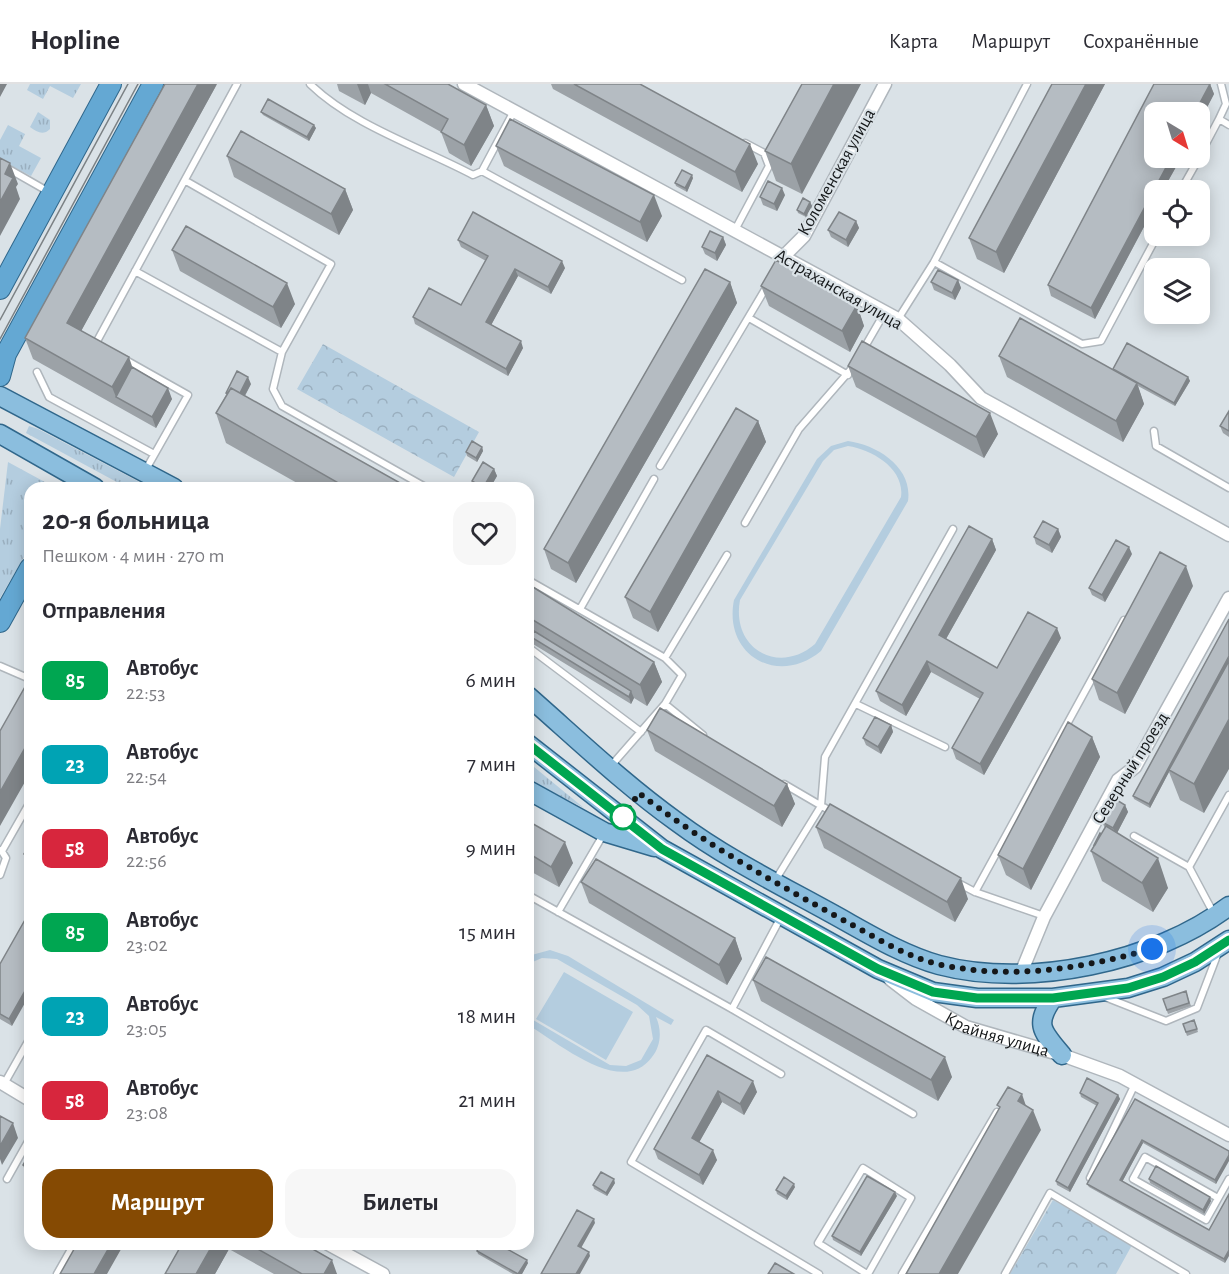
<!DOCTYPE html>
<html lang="ru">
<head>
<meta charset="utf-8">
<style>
  body { margin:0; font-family:"Alegreya Sans",sans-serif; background:#f7f7f7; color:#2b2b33; height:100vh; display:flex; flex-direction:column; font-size:22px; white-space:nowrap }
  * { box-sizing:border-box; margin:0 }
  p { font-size:20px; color:#7c7c81 }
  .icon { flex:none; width:33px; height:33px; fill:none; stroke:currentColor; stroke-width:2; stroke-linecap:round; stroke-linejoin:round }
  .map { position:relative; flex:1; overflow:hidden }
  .panel { position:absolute; left:24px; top:398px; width:510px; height:768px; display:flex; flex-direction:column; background:#fff; border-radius:18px; box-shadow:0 3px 15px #0003 }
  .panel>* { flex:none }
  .badge { padding:0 12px; border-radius:9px; font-size:21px; line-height:39px }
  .needle { width:39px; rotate:142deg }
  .controls { position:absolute; left:1144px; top:18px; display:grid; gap:12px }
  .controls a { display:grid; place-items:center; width:66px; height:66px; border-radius:12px; background:#fff; box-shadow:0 3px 15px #0003; font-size:30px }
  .you { position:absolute; width:30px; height:30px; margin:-15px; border:4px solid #fff; border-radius:50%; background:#1a73e8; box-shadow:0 0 0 9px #1a73e833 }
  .map>.badge { position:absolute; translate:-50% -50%; box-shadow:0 0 0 3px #fff }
  h2 { padding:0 18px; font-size:22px; line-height:54px }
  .round { display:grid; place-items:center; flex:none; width:63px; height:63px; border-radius:18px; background:#f7f7f7 }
  .head { display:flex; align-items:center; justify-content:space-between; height:102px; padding:0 18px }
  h1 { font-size:28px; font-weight:600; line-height:45px }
  .action { display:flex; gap:12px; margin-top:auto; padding:12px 18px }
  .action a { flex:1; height:69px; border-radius:18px; background:#854a03; color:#fff; font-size:24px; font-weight:600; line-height:69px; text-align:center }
  .action a+a { background:#f7f7f7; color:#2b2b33 }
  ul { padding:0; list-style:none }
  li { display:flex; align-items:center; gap:18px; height:84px; padding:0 18px }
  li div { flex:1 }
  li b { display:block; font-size:22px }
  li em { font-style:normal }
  li .badge { min-width:66px; font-weight:700; text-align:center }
  header { display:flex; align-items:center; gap:36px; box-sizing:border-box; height:84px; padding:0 30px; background:#fff; border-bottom:2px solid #e1e1e2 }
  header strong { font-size:28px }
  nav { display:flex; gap:33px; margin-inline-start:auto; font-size:21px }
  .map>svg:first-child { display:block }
  .grass { fill:url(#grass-tufts) }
  .park { fill:url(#park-crowns) }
  .garden { fill:#b4cddf; fill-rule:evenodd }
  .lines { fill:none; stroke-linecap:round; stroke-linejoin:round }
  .service-casing { stroke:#afb6bc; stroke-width:9 }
  .minor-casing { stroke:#afb6bc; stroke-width:15 }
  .primary-casing { stroke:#30678b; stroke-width:21 }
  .trunk-casing { stroke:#30678b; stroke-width:22 }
  .service { stroke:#fff; stroke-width:6 }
  .minor { stroke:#fff; stroke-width:12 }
  .primary { stroke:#8bbede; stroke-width:18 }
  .trunk { stroke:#64a8d3; stroke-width:20 }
  .tram { stroke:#7b8184; stroke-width:1.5 }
  .wall { fill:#9ca2a7 }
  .shaded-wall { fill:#7f8488 }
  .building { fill:#b5bcc2; stroke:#7f8488; stroke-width:1.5 }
  .line-casing { stroke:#fff; stroke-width:14 }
  .line { stroke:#00a651; stroke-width:9 }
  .walk { stroke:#15181a; stroke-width:6; stroke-dasharray:0 10.8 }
  .stop-dot { fill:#fff; stroke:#00a651; stroke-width:3 }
  .labels { text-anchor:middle; stroke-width:4.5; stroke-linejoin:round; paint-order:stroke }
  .street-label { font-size:18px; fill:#15181a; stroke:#dae2e7 }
</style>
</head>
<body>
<header>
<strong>Hopline</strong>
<nav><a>Карта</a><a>Маршрут</a><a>Сохранённые</a></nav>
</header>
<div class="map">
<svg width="1229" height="1190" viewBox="0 0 1229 1190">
  <defs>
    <pattern id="grass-tufts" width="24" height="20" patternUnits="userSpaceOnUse" patternTransform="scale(1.5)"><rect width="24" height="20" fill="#b4cddf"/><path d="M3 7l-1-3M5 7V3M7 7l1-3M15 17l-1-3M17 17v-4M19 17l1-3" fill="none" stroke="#9aafbf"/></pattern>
    <pattern id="park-crowns" width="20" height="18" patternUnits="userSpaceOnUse" patternTransform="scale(1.5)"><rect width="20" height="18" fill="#b4cddf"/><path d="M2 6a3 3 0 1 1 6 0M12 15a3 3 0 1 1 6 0" fill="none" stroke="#9aafbf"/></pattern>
  </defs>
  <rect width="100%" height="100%" fill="#dae2e7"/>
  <!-- grass -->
  <path class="grass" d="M30,0H81L73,14L50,2L43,15L27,6Z
    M38,28L50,36V45C43,52 37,48 30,43Z
    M8,41L25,50L19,62L41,74L31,92L0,76V56Z
    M29,342L38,345L149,403H126L26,349Z
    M8,378L54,403L30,404V463L0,514V445Z
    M528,678L584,724L528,696Z"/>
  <!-- park -->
  <path class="park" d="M323,260L479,348L454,393L297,305Z
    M1053,1116L1132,1161L1116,1190H1010Z"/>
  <!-- garden -->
  <path class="garden" d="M848,357C878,361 913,384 908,417L821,567C778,603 723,571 734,516L817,375L831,362ZM848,362C873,366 905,385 901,413L815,560C778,592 731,564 740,516L823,377L834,366Z
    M550,866L568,872L674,936L671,941L656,933C662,946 661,962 652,973C622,1014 559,959 528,941V933L610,981L626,982L641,976L653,955L649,932L637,921L557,875L542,874L528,880V872Z
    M564,888L633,928L606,976L536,935Z"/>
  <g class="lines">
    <!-- service casing -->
    <g class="service-casing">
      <path id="service" d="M310,0C352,41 420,63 473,91L482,87
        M1027,0L934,178L1082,260L1101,257L1157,152
        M1221,0L1226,20L1219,35L1229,41
        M514,27L482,87L682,196
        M1200,71L1219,35
        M0,80L49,108
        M186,97L331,180L282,268L273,305L282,322L427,404
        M1181,106L1199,74
        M735,146L769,82L764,69L745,59
        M135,187L282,268
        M749,234L848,291
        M898,235L934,178
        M99,261L96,259L237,0
        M863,266L885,228
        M124,275L188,311L145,387
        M37,288L49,313L154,370
        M1154,347L1156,362L1229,404
        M660,382L767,202
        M745,439L799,345L853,283
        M528,460V465
        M528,496L665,574L682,591L665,620L610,683
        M580,525L654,395
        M528,563L641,648
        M665,574L727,471
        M0,582L30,595
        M665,620L703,651
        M856,620L945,663
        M784,700L832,728
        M1134,752L1189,783L1214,830
        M2,767L30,718
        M1189,783L1229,711
        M0,791L6,774L1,766
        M776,795L821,722L825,673L953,445
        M958,799L975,808L1044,832
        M975,808L1124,536
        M528,811L732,925L913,1030
        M558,828L603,751
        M1105,913L1166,937L1197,924L1218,869
        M732,925L781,833
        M781,990L706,946L631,1078L819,1190
        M4,1000L30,954
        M1090,1094L1135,1000
        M7,1095L30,1054
        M1218,1114L1145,1073L1133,1095L1206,1136L1229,1095
        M57,1190L74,1160
        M867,1190L818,1159L863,1084L911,1114L868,1190
        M902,1190L997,1028
        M1005,1190L1050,1109L1186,1190"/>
    </g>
    <!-- minor casing -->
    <g class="minor-casing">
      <g id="minor">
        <path d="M464,0L898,235L950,281L981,314L1229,451"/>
        <path d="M783,173L804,152L885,0"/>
        <path d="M1021,889L1044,833L1118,696L1135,683L1229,514"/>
        <path id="s1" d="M890,895L916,915L966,943L1062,971L1120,992L1229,1051"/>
        <path d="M0,998L30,1016"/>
        <path d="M328,1160L383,1190"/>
      </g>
    </g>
    <!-- primary casing -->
    <g class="primary-casing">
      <path id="primary" d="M0,312L174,404
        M0,350L95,404
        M528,612C577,655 624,700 677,738C724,773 778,800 829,828C864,847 900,870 939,881C1030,905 1155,878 1229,822
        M528,660L662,765L878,885L933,908L977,914H1053L1128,904L1163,893L1195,878L1229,856
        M528,706L604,748L654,763
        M1053,914C1034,941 1042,947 1062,971"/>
    </g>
    <!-- trunk casing -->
    <g class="trunk-casing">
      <path id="trunk" d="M0,205L111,0
        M0,292L6,270L153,0
        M0,538L30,484"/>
    </g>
    <!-- service -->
    <use href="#service" class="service"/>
    <!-- minor -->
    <use href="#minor" class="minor"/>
    <!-- primary -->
    <use href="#primary" class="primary"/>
    <!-- trunk -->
    <use href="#trunk" class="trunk"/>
    <!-- tram -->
    <path class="tram" d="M0,236L128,0
      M0,255L138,0"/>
  </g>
  <!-- wall -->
  <path class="wall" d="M217,0L81,247L132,283L172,315L156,344L33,275L25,254Z
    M337,0H448L486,21L494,42L471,82L449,69L441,48L371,9L365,21L339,7Z
    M551,0H640L758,80L742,108L553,5Z
    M802,0V110L776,97L765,67Z
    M1052,0H1105L1004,189L977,175L969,154Z
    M1154,0H1210L1214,10L1200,37V28H1155V74H1181L1163,106H1155V122L1095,235L1051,212L1048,201Z
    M261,28L316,44L309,57L263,31Z
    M496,62L662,132L647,158L504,82Z
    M227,72L345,105L353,126L339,151L234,93Z
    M693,94L687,108L676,102L675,99Z
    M785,111L777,127L763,121L760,113Z
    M810,118L812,122L806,133L798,129L797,126Z
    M856,137L859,144L848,163L831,153L828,146Z
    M723,153L726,161L717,177L705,170L702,163Z
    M458,156L565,184L551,210L518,192L491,241L523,264L508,292L415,240L413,233L461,221L486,177L461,163Z
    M172,166L295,220L281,244L180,187Z
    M958,196L961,204L955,216L934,206L931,198Z
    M730,198L737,219L576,499L551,485L544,465Z
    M761,202L857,221L864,242L850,268L769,222Z
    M999,272L1113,286L1188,293L1190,297L1175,322L1138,302L1144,320L1123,358L1007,293Z
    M848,282L998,350L984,374L856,303Z
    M251,300L245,312L409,404H306L226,359L216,329L226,311V309Z
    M1229,327V353L1223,349L1220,342Z
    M758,337L766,358L658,548L633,534L625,513Z
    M482,363L483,367L477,378L467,372L466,368Z
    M494,385L497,392L490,404H474L472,397Z
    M1058,445L1061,453L1052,469L1036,460L1034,453Z
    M992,455L996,466L946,555L997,584L1061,554L984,691L956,675L952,664L980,615L931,588L906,632L880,617L876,607Z
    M1132,470L1105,518L1092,511L1089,504Z
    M528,500L654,578L662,598L647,622L634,614L631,620L533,560L531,553L532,551L528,549Z
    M1193,502L1125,630L1099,616L1092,595Z
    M1229,535L1204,729L1180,716L1169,688L1150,724L1134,715L1133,712Z
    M891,641L893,648L881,670L866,661L863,654Z
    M647,646L787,700L795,720L782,743L655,667Z
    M1092,653L1100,673L1031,806L1006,791L998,771Z
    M1125,721L1128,728L1117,749L1168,804L1153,828L1102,797L1091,767L1105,744L1102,738Z
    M528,737L573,779L559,803L528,786Z
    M816,743L968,815L955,838L824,764Z
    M30,759V785L24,770Z
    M581,798L735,854L742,875L727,901L589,819Z
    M0,880L12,942L0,935Z
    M753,896L952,993L938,1017L761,917Z
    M1186,907L1191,922L1168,930L1163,915Z
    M1194,936L1198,948L1187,952L1183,940Z
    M707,971L757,1008L744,1031L722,1018L699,1058L717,1076L703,1101L658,1075L654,1065Z
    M1080,1009L1118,1011L1120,1015L1070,1108L1057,1101L1056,1097L1097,1022L1081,1013Z
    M1135,1015L1229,1067L1216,1100L1143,1059L1122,1098L1209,1146L1229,1110L1225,1179L1089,1103L1087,1100Z
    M30,1069V1096L28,1095L23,1081Z
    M1149,1095L1211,1117L1204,1130L1150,1099Z
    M615,1099L607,1112L594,1105L593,1101Z
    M795,1103L787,1116L777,1110L776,1106Z
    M897,1112L861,1172L833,1156L832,1152Z
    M182,1160H304L337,1190H274L229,1165L215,1190H165Z
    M477,1167L528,1179L522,1190H513L478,1170Z"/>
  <!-- shaded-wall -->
  <path class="shaded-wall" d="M0,0H7L0,13Z
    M198,0H217L74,260L67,239Z
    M357,0H368L371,9L365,21Z
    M834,0H861L802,110L791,80Z
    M1086,0H1105L1004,189L996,168Z
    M1210,0L1214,10L1200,37V28H1195Z
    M486,21L494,42L471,82L464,61Z
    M314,41L316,44L309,57L307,53Z
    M750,60L758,80L742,108L735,88Z
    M1171,74H1181L1163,106H1155V122L1095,235L1091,224Z
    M10,79L18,100L16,103L20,115L0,152V118L5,90Z
    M692,91L693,94L687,108L685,104Z
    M782,104L785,111L777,127L774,120Z
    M345,105L353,126L339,151L331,130Z
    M654,111L662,132L647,158L640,138Z
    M810,118L812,122L806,133L804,130Z
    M856,137L859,144L848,163L846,156Z
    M723,153L726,161L717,177L715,169Z
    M562,177L565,184L551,210L548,203Z
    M515,185L518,192L489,245L486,238Z
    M958,196L961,204L955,216L952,209Z
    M730,198L737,219L576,499L568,479Z
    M287,199L295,220L281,244L273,223Z
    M857,221L864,242L850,268L842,247Z
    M521,257L523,264L508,292L506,285Z
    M129,273L136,294L116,313L112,303Z
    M248,293L251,300L239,322L236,315Z
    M1188,293L1190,297L1175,322L1174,319Z
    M1137,299L1144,320L1123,358L1116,337Z
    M168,304L172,315L156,344L152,333Z
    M990,329L998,350L984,374L976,353Z
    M758,337L766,358L658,548L650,528Z
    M482,363L483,367L477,378L476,374Z
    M494,385L497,392L490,404H483Z
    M1058,445L1061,453L1052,469L1049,461Z
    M992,455L996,466L942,562L939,551Z
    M1129,463L1132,470L1105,518L1102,511Z
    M1186,482L1193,502L1125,630L1117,609Z
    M1057,544L1061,554L984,691L980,680Z
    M1229,572V578L1169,686V688L1150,724L1149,720Z
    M927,577L931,588L906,632L902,621Z
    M654,578L662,598L647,622L640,601Z
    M631,607L634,614L631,620L629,613Z
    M1229,635V685L1204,729L1194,700Z
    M891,641L893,648L881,670L878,663Z
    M1092,653L1100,673L1031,806L1023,785Z
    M30,655V689L0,742V708Z
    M787,700L795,720L782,743L774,722Z
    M1125,721L1128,728L1116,751L1113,744Z
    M565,758L573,779L559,803L551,783Z
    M1158,774L1168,804L1153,828L1142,799Z
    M961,794L968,815L955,838L947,818Z
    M735,854L742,875L727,901L719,881Z
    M30,898V910L12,942L9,935Z
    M945,973L952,993L938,1017L931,996Z
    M753,997L757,1008L744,1031L740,1020Z
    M718,1007L722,1018L696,1064L692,1054Z
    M1022,1010L1029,1031L1018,1017Z
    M1118,1011L1120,1015L1070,1108L1068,1104Z
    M1033,1026L1041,1046L958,1190H939Z
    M13,1039L18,1054L2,1081L0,1075V1062Z
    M1142,1056L1143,1059L1121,1100L1120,1096Z
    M713,1066L717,1076L703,1101L699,1091Z
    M1229,1071V1077L1216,1100L1215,1096Z
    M614,1095L615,1099L607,1112L606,1109Z
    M794,1100L795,1103L787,1116L786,1112Z
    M895,1108L897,1112L861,1172L860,1168Z
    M1210,1113L1211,1117L1204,1130L1203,1126Z
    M594,1135L595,1139L580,1166L578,1162Z
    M111,1160H124L107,1190H94Z
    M213,1160H228L229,1165L215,1190H196Z
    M1229,1166V1172L1225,1179L1224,1175Z
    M589,1168L590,1172L580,1190H576Z
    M332,1176L337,1190H324Z
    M527,1176L528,1179L522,1190H518Z"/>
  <!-- building -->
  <path class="building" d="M165,0H198L67,239L129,273L112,303L25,254Z
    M385,0H448L486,21L464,61L441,48L448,35Z
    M574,0H640L750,60L735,88Z
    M802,0H834L791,80L765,67Z
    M1052,0H1086L996,168L969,154Z
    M1154,0H1210L1195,28H1155V74H1171L1091,224L1048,201Z
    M268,15L314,41L307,53L261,28Z
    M510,35L654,111L640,138L496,62Z
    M241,47L345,105L331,130L227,72Z
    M0,74L10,79L5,90L13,94L0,118Z
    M682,86L692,91L685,104L675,99Z
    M768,97L782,104L774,120L760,113Z
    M803,114L810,118L804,130L797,126Z
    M473,128L562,177L548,203L515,185L486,238L521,257L506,285L413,233L429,204L461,221L488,172L458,156Z
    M839,128L856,137L846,156L828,146Z
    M186,142L287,199L273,223L172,166Z
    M710,147L723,153L715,169L702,163Z
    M776,176L857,221L842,247L761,202Z
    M705,185L730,198L568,479L544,465Z
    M938,186L958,196L952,209L931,198Z
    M1020,234L1137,299L1116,337L999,272Z
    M862,257L990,329L976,353L848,282Z
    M1127,259L1188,293L1174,319L1113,285Z
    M132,283L168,304L152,333L116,313Z
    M237,287L248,293L240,309L231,304L227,310L226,309Z
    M231,304L409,404H347L216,329Z
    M736,324L758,337L650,528L625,513Z
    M1229,327V347L1220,342Z
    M472,357L482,363L476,374L466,368Z
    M483,378L494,385L483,404L472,397Z
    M1043,437L1058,445L1049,461L1034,453Z
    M969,442L992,455L939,551L997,584L1028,528L1057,544L980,680L952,664L983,609L927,577L902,621L876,607Z
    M1116,456L1129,463L1102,511L1089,504Z
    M1160,468L1186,482L1117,609L1092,595Z
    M528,500L654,578L640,601L528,533Z
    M1229,535V572L1149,720L1133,712Z
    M534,547L631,607L629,613L531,553Z
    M1229,577V635L1194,700L1169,686Z
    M30,594V655L0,708V647Z
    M660,624L787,700L774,722L647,646Z
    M875,633L891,641L878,663L863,654Z
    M1068,638L1092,653L1023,785L998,771Z
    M1115,715L1125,721L1113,744L1102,738Z
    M830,720L961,794L947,818L816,743Z
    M528,737L565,758L551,783L528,769Z
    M1106,742L1158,774L1142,799L1091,767Z
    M1100,749L1101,750L1095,761H1094Z
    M30,759V773L24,770Z
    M596,775L735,854L719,881L581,798Z
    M30,827V898L9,935L0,930V880Z
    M766,873L945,973L931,996L753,896Z
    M1186,907L1189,919L1167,926L1163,915Z
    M1194,936L1197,945L1186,948L1183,940Z
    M707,971L753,997L740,1020L718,1007L692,1054L713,1066L699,1091L654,1065Z
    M1087,994L1118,1011L1068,1104L1056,1097L1098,1019L1080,1009Z
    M1008,1003L1022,1010L1018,1017L1033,1026L939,1190H906L1000,1023L997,1021Z
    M1135,1015L1229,1067V1071L1215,1096L1142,1056L1120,1096L1209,1146L1229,1110V1166L1224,1175L1087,1100Z
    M0,1032L13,1039L0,1062Z
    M30,1069V1085L23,1081Z
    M1156,1082L1210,1113L1203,1126L1149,1095Z
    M601,1088L614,1095L606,1109L593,1101Z
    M867,1092L895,1108L860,1168L832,1152Z
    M784,1093L794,1100L786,1112L776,1106Z
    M577,1126L594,1135L578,1162L589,1168L576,1190H541Z
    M77,1160H111L94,1190H60Z
    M182,1160H213L196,1190H165Z
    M249,1160H304L332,1176L324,1190H302Z
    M481,1160H498L527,1176L518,1190L477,1167Z
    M775,1179L794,1190H768Z"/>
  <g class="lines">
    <!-- line casing -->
    <g class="line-casing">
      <path id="line" d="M528,660L662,765L878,885L933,908L977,914H1053L1128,904L1163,893L1195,878L1229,856"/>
    </g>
    <!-- line -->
    <use href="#line" class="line"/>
    <!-- walk -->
    <path class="walk" d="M623,733L639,709C703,759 772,797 843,836C874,852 907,874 942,881C1014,896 1083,884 1152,865"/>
  </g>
  <!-- markers -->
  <circle class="stop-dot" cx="623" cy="733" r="12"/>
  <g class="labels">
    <!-- street labels -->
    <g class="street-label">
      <text transform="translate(836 88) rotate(-61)" y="6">Коломенская улица</text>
      <text transform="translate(839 205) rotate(30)" y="6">Астраханская улица</text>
      <text transform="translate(1130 684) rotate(-58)" y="6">Северный проезд</text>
      <text dy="6" stroke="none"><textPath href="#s1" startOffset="122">Крайняя улица</textPath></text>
    </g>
  </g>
</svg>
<div class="controls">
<a><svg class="needle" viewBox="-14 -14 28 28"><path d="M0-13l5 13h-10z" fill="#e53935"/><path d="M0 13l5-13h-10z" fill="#7c7c81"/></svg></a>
<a><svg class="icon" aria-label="locate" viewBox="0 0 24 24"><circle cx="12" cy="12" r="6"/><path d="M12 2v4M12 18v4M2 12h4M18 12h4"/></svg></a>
<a><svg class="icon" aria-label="layers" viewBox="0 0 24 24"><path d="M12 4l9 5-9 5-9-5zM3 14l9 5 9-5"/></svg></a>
</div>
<div class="you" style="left:1152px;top:865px"></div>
<section class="panel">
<div class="head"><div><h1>20-я больница</h1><p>Пешком · 4 мин · 270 m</p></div><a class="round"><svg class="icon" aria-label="heart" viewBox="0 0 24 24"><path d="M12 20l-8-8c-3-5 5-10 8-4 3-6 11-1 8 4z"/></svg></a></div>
<h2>Отправления</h2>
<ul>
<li><span class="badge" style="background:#00a651;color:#fff">85</span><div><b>Автобус</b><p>22:53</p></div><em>6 мин</em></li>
<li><span class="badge" style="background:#00a3b4;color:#fff">23</span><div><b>Автобус</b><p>22:54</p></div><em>7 мин</em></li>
<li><span class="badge" style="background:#d7263d;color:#fff">58</span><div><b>Автобус</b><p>22:56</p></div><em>9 мин</em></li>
<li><span class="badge" style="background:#00a651;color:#fff">85</span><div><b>Автобус</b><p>23:02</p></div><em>15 мин</em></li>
<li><span class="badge" style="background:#00a3b4;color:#fff">23</span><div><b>Автобус</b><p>23:05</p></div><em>18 мин</em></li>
<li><span class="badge" style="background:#d7263d;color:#fff">58</span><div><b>Автобус</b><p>23:08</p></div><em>21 мин</em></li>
</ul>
<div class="action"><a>Маршрут</a><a>Билеты</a></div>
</section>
</div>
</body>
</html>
